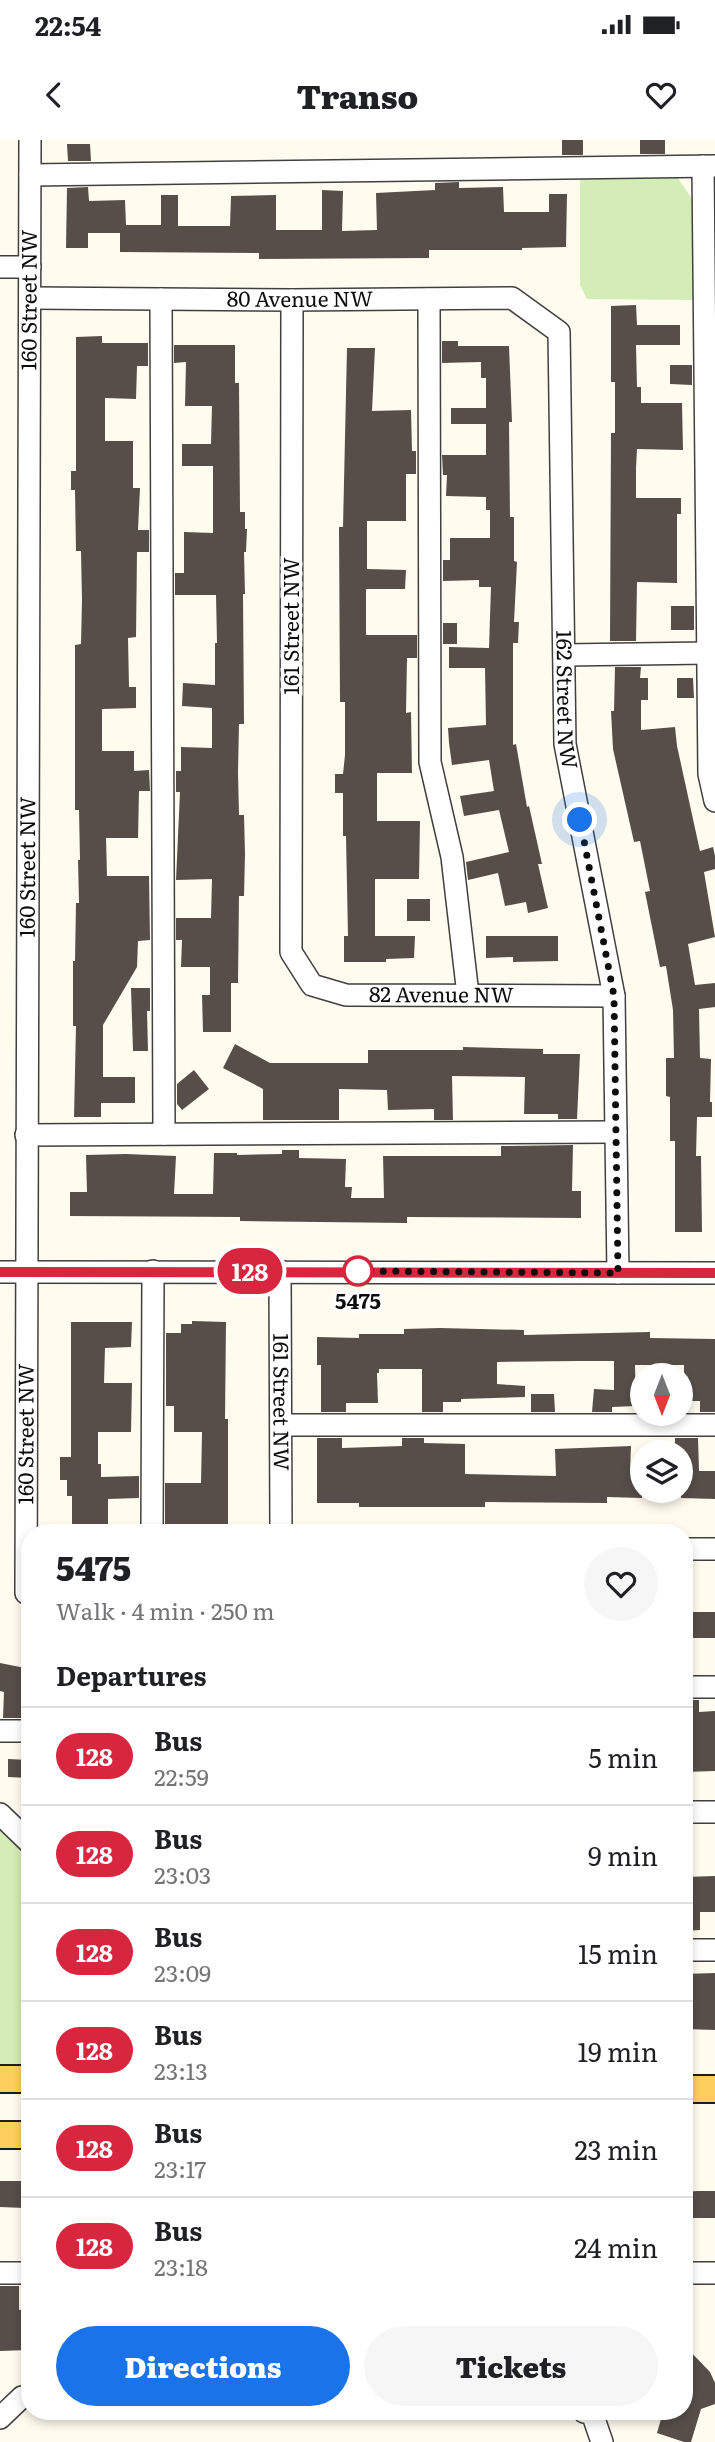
<!DOCTYPE html>
<html lang="en">
<head>
<meta charset="utf-8">
<style>
  body { margin:0; font-family:Literata,serif; background:#f6f6f6; color:#202124; height:100vh; display:flex; flex-direction:column; font-size:26px; white-space:nowrap }
  * { box-sizing:border-box; margin:0 }
  p { font-size:23px; color:#757577 }
  .icon { flex:none; width:38px; height:38px; fill:none; stroke:currentColor; stroke-width:2; stroke-linecap:round; stroke-linejoin:round }
  .map { position:relative; flex:1; overflow:hidden }
  .sheet { position:absolute; left:21px; top:1384px; width:672px; height:896px; display:flex; flex-direction:column; background:#fff; border-radius:28px; box-shadow:0 4px 10px #0003 }
  .sheet>* { flex:none }
  .badge { padding:0 14px; border-radius:23px; font-size:24px; line-height:46px }
  .needle { width:46px; rotate:180deg }
  .buttons { position:absolute; left:630px; top:1223px; display:grid; gap:14px }
  .buttons a { display:grid; place-items:center; width:63px; height:63px; border-radius:50%; background:#fff; box-shadow:0 4px 10px #0003; font-size:35px }
  .you { position:absolute; width:35px; height:35px; margin:-18px; border:5px solid #fff; border-radius:50%; background:#1a73e8; box-shadow:0 0 0 10px #1a73e833 }
  .map>.badge { position:absolute; translate:-50% -50%; box-shadow:0 0 0 4px #fff }
  h2 { padding:0 35px; font-size:26px; line-height:63px }
  .round { display:grid; place-items:center; flex:none; width:74px; height:74px; border-radius:37px; background:#f6f6f6 }
  .head { display:flex; align-items:center; justify-content:space-between; height:119px; padding:0 35px }
  h1 { font-size:33px; font-weight:800; line-height:52px }
  .primary-button { display:flex; gap:14px; margin-top:auto; padding:14px 35px }
  .primary-button a { flex:1; height:80px; border-radius:42px; background:#1a73e8; color:#fff; font-size:28px; font-weight:800; line-height:80px; text-align:center }
  .primary-button a+a { background:#f6f6f6; color:#202124 }
  ul { padding:0; list-style:none }
  li { display:flex; align-items:center; gap:21px; height:98px; padding:0 35px; border-top:2px solid #e0e0e0 }
  li div { flex:1 }
  li b { display:block; font-size:26px }
  li em { font-style:normal }
  li .badge { min-width:77px; font-weight:700; text-align:center }
  .status { display:flex; justify-content:space-between; align-items:center; height:49px; padding:0 35px; background:#fff; direction:ltr }
  .status svg { height:19px; fill:currentColor }
  header { display:flex; justify-content:space-between; align-items:center; height:91px; padding:0 35px; background:#fff; font-size:32px; font-weight:800 }
  .map>svg:first-child { display:block }
  .green { fill:#d4ecb5 }
  .building { fill:#574e49 }
  .lines { fill:none; stroke-linecap:round; stroke-linejoin:round }
  .minor-casing { stroke:#404040; stroke-width:24 }
  .major-casing { stroke:#1e1e1e; stroke-width:30 }
  .minor { stroke:#fff; stroke-width:21 }
  .major { stroke:#ffcf5e; stroke-width:26 }
  .line-casing { stroke:#fff; stroke-width:16 }
  .line { stroke:#d7263d; stroke-width:10 }
  .walk { stroke:#0d0d0d; stroke-width:7; stroke-dasharray:0 12.6 }
  .stop-dot { fill:#fff; stroke:#d7263d; stroke-width:3.5 }
  .labels { text-anchor:middle; stroke-width:7; stroke-linejoin:round; paint-order:stroke }
  .street-label { font-size:21px; fill:#0d0d0d; stroke:#fff }
  .stop-label { font-size:21px; font-weight:bold; fill:#0d0d0d; stroke:#fff }
</style>
</head>
<body>
<div class="status"><b>22:54</b><svg viewBox="0 0 49 12"><path d="M0 12V9h3v3zM5 12V6h3v6zM10 12V3h3v9zM15 12V0h3v12zM26 1h20v11H26zM47 4h2v5h-2z"/></svg></div>
<header><svg class="icon" aria-label="back" viewBox="0 0 24 24"><path d="M15 5l-7 7 7 7"/></svg>Transo<svg class="icon" aria-label="heart" viewBox="0 0 24 24"><path d="M12 20l-8-8c-3-5 5-10 8-4 3-6 11-1 8 4z"/></svg></header>
<div class="map">
<svg width="715" height="2302" viewBox="0 0 715 2302">
  <rect width="100%" height="100%" fill="#fffbee"/>
  <!-- green -->
  <path class="green" d="M580,38H678L696,65L697,160L587,159L580,145Z
    M0,1678L30,1714V1929H0Z"/>
  <!-- building -->
  <path class="building" d="M562,0H583V15H562Z
    M640,0H665V14H640Z
    M67,4H90L91,21H68Z
    M459,42V48L503,47L504,72H549V54H567L566,107L522,108V110H429V118L259,119V113L120,112V93H88V108H66L67,48L88,47L89,61L125,60L126,85H161V55H178V86H230L231,56L276,55V90H322V50L343,51L342,91L377,90L376,53L435,50V43Z
    M636,165L637,185H680V205H636L637,247H641V263H682L683,310L637,309L636,328V358H681V374H677V443L637,442L636,501H610L611,293H615V242H611V166Z
    M102,196V203H148V226H137L136,259L105,258V301H133V348H140L138,390H149V412H137L136,497L128,498L129,547H136V568L102,569V611H134V631L149,630L150,651H139L138,698H106L107,736H149L150,800L138,801L137,827L103,885V937H135V963H101V977H74L76,886H73V821H75L76,763H79L78,720H80L79,670H75V505L81,504L82,460L81,411H76L75,350H71V331H76V197Z
    M442,201H458V206H509L512,282H509L510,377H514V421L517,422L514,482H519L518,503H513V605L516,604L527,667L529,666L542,724H538L548,768L528,773L526,762L505,766L498,733L468,740L466,722L509,712L499,670L464,676L460,656L494,651L489,620L452,625L449,603L448,588L486,585L485,528H449V507L489,508L491,447H479V440L443,441V420H450V398H490V370H486V357L446,356L447,335H443L442,315H486V284H451V268H486V238H481V222L442,223Z
    M174,205H235V243H239L240,372H245V389H247L246,412H244L245,454H243L244,584H239L238,632L239,675H244L245,714L244,756H239L238,843H231V892H203L202,855H210V827H181L182,800H176V778H211L212,739L176,740L180,652H176V631H181V607L212,608V568L182,566L183,543L215,545V503H217L216,455H175V433H184V392L213,393V326H182V304H211L212,266H185L186,222L174,223Z
    M347,208H375L372,271L411,270L412,311H416V334H406V381H367V429L406,430L405,449H366V495H417V518H407L406,573L411,572L412,633H377V681H420L419,739H375V796H415L414,818L386,819V822H344V796H348L346,696H343V653H335V634H343L345,615V562H340L339,387H343Z
    M670,225H692V245L670,244Z
    M671,466H694V490H671Z
    M443,483H457V504H443Z
    M615,527H641L640,538H648V560H641V590L675,587L677,606L700,711L713,707L715,716V729L704,732L715,797L688,804L695,845L715,843V867L699,869L700,918L711,919L710,962H712V977H697L696,1016H701L702,1092H675V1001H670V957L666,956V918H674L673,870L666,826L660,827L645,752L650,751L640,701L634,702L613,609L611,571H614Z
    M677,538H693L694,558H677Z
    M407,759H430V781H407Z
    M486,796H558V821L513,822V817L486,818Z
    M131,848H150V871H147L148,911H133Z
    M235,904L270,923H368V910H463V907L543,909V914H580L577,979H558V974H524L525,937L452,936L453,980H434V969L388,970L387,950L339,949V980H263V949L223,928Z
    M194,930L209,949L182,970L177,964V944Z
    M573,1005L572,1051H581V1078L407,1077V1083L240,1081V1077L70,1076V1052H87L86,1015L126,1014L176,1016L174,1054H213L214,1013H237V1015L282,1014V1010H299V1018L346,1019L345,1047H352L351,1058H384L383,1016H501V1006Z
    M192,1181L226,1182L225,1279H228V1393H165V1343H201L202,1292H174V1266H166V1193H181V1184H192Z
    M71,1182H132L131,1207L105,1208L104,1243H132L131,1292H98V1324H101V1337L139,1336V1358L108,1359V1387H105V1393H72V1356H67V1340H60V1317H71Z
    M440,1188L524,1190V1195L650,1192V1198L715,1199V1272H700V1261H684V1225H635L636,1266L612,1267V1272H592L594,1249L614,1250V1221H577L497,1222V1244L525,1246V1257L461,1259V1262H443V1272H422V1229H379V1233H377L378,1263H346V1272H321V1225H317V1197L359,1198V1194H404V1189Z
    M531,1254H554L555,1272H531Z
    M317,1298H342V1308L402,1306V1298H424V1303L465,1304V1334L556,1336L555,1309L631,1306L630,1332L642,1333V1358L607,1357V1363L485,1362V1367H359V1363H317Z
    M675,1298H698L699,1331H715V1359L681,1358V1312H675Z
    M684,1472H715V1498H684Z
    M0,1523L30,1529L23,1578H3L4,1552L0,1551Z
    M684,1560H699V1572L715,1571V1631L684,1632Z
    M8,1619L30,1620V1638L8,1637Z
    M715,1736V1772H700V1790L684,1791V1737Z
    M715,1833V1890L684,1889V1834Z
    M0,2041H26L25,2068L0,2067Z
    M697,2051H715V2078H684V2052Z
    M0,2146H19V2170L27,2169L29,2210L0,2211Z
    M684,2205L710,2232L715,2243V2264L701,2269L691,2302H684L657,2293L663,2272H684Z"/>
  <g class="lines">
    <!-- minor casing -->
    <g class="minor-casing">
      <g id="minor">
        <path d="M703,26L709,634L715,661"/>
        <path d="M30,35L715,26"/>
        <path d="M0,127H30"/>
        <path id="s1" d="M30,158L292,160L512,158L559,192L565,604L614,856L618,1133"/>
        <path d="M161,159L164,994"/>
        <path d="M429,159L430,622L452,717L468,855"/>
        <path id="s2" d="M292,160L291,812L312,845L346,855L614,856"/>
        <path d="M564,515L708,513"/>
        <path d="M26,995L616,992"/>
        <path id="s3" d="M280,1131L281,1393"/>
        <path d="M0,1132L715,1133"/>
        <path d="M281,1285H715"/>
        <path d="M152,1393L153,1131"/>
        <path d="M684,1409H715"/>
        <path id="s4" d="M26,1453L30,0"/>
        <path d="M684,1547H715"/>
        <path d="M0,1591H30"/>
        <path d="M684,1672H715"/>
        <path d="M0,1674L30,1703"/>
        <path d="M684,1810H715"/>
        <path d="M0,2133H30"/>
        <path d="M684,2133H715"/>
        <path d="M584,2272L592,2273L602,2302"/>
        <path d="M0,2278L22,2257H30"/>
      </g>
    </g>
    <!-- major casing -->
    <g class="major-casing">
      <path id="major" d="M0,1939H30
        M684,1949H715
        M0,1995H30"/>
    </g>
    <!-- minor -->
    <use href="#minor" class="minor"/>
    <!-- major -->
    <use href="#major" class="major"/>
  </g>
  <g class="lines">
    <!-- line casing -->
    <g class="line-casing">
      <path id="line" d="M0,1132L715,1133"/>
    </g>
    <!-- line -->
    <use href="#line" class="line"/>
    <!-- walk -->
    <path class="walk" d="M358,1131L618,1133L614,856L580,680"/>
  </g>
  <!-- markers -->
  <circle class="stop-dot" cx="358" cy="1131" r="14"/>
  <g class="labels">
    <!-- street labels -->
    <g class="street-label">
      <text dy="7" stroke="none"><textPath href="#s1" startOffset="270">80 Avenue NW</textPath></text>
      <text dy="7" stroke="none"><textPath href="#s4" startOffset="1293">160 Street NW</textPath></text>
      <text transform="translate(292 486) rotate(-90)" y="7">161 Street NW</text>
      <text dy="7" stroke="none"><textPath href="#s1" startOffset="908">162 Street NW</textPath></text>
      <text dy="7" stroke="none"><textPath href="#s4" startOffset="726">160 Street NW</textPath></text>
      <text dy="7" stroke="none"><textPath href="#s2" startOffset="822">82 Avenue NW</textPath></text>
      <text dy="7" stroke="none"><textPath href="#s3" startOffset="131">161 Street NW</textPath></text>
      <text dy="7" stroke="none"><textPath href="#s4" startOffset="159">160 Street NW</textPath></text>
    </g>
    <!-- stop labels -->
    <g class="stop-label">
      <text x="358" y="1169">5475</text>
    </g>
  </g>
</svg>
<div class="buttons">
<a><svg class="needle" viewBox="-14 -14 28 28"><path d="M0-13l5 13h-10z" fill="#e53935"/><path d="M0 13l5-13h-10z" fill="#757577"/></svg></a>
<a><svg class="icon" aria-label="layers" viewBox="0 0 24 24"><path d="M12 4l9 5-9 5-9-5zM3 14l9 5 9-5"/></svg></a>
</div>
<div class="you" style="left:580px;top:680px"></div>
<b class="badge" style="left:250px;top:1131px;background:#d7263d;color:#fff">128</b>
<section class="sheet">
<div class="head"><div><h1>5475</h1><p>Walk · 4 min · 250 m</p></div><a class="round"><svg class="icon" aria-label="heart" viewBox="0 0 24 24"><path d="M12 20l-8-8c-3-5 5-10 8-4 3-6 11-1 8 4z"/></svg></a></div>
<h2>Departures</h2>
<ul>
<li><span class="badge" style="background:#d7263d;color:#fff">128</span><div><b>Bus</b><p>22:59</p></div><em>5 min</em></li>
<li><span class="badge" style="background:#d7263d;color:#fff">128</span><div><b>Bus</b><p>23:03</p></div><em>9 min</em></li>
<li><span class="badge" style="background:#d7263d;color:#fff">128</span><div><b>Bus</b><p>23:09</p></div><em>15 min</em></li>
<li><span class="badge" style="background:#d7263d;color:#fff">128</span><div><b>Bus</b><p>23:13</p></div><em>19 min</em></li>
<li><span class="badge" style="background:#d7263d;color:#fff">128</span><div><b>Bus</b><p>23:17</p></div><em>23 min</em></li>
<li><span class="badge" style="background:#d7263d;color:#fff">128</span><div><b>Bus</b><p>23:18</p></div><em>24 min</em></li>
</ul>
<div class="primary-button"><a>Directions</a><a>Tickets</a></div>
</section>
</div>
</body>
</html>
